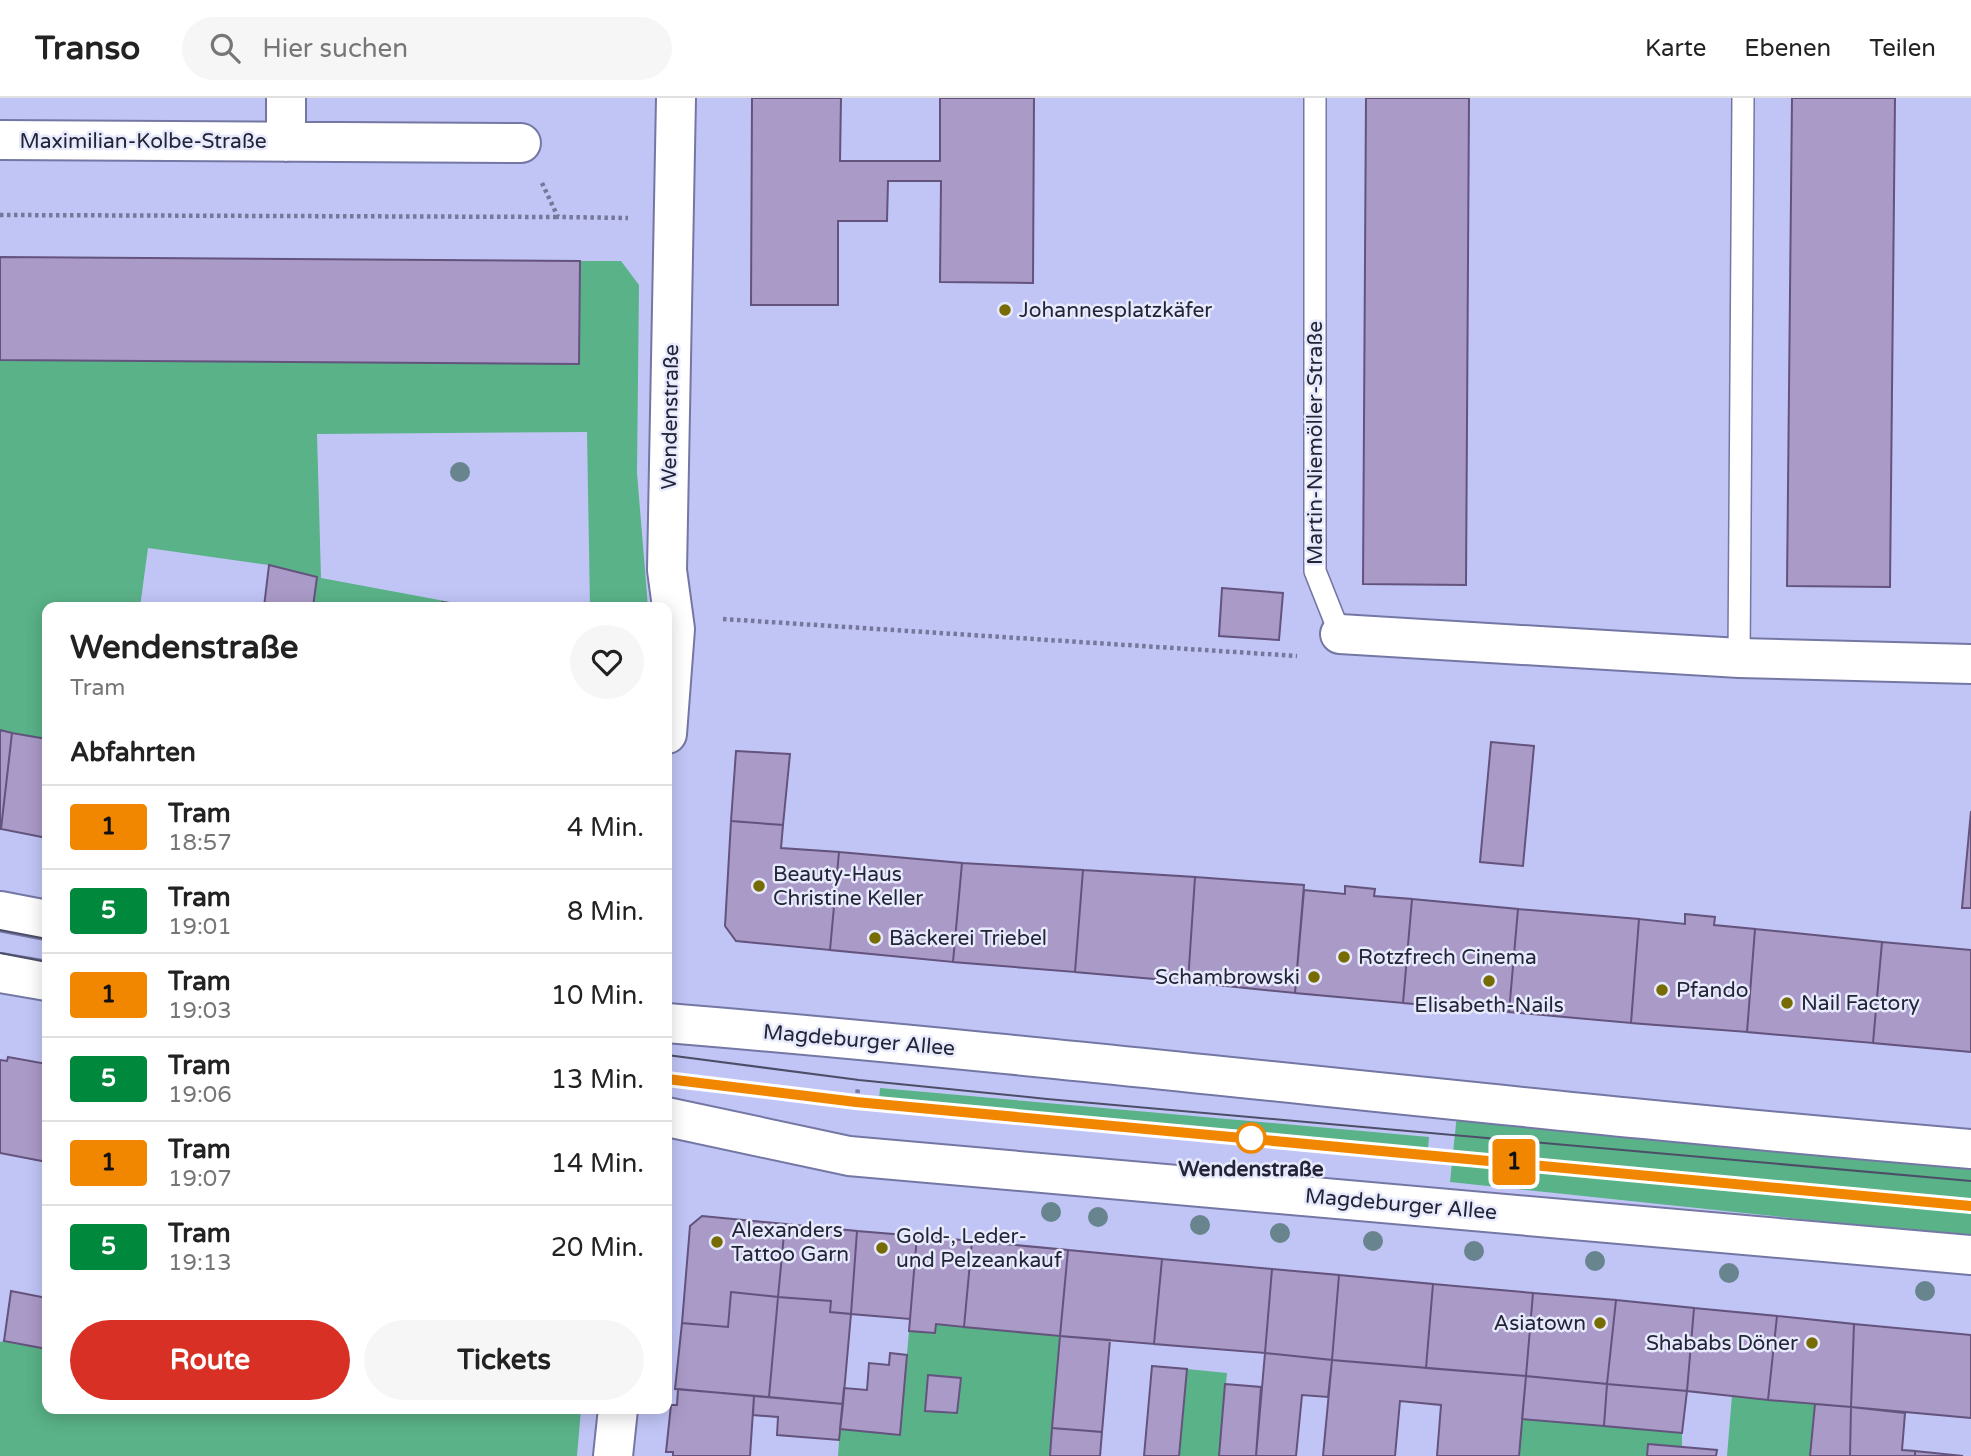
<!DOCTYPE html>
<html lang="de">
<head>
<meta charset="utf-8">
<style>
  body { margin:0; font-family:"Varela Round",sans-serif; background:#f6f6f6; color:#222; height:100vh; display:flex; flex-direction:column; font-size:26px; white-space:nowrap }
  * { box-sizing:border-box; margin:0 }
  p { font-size:23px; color:#767676 }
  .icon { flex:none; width:38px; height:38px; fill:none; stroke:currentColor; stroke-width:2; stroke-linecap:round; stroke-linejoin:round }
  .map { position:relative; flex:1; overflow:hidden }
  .details { position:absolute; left:42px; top:504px; width:630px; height:812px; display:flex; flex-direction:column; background:#fff; border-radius:14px; box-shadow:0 4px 18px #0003 }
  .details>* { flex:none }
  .badge { padding:0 14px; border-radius:5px; font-size:24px; line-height:46px }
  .map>.badge { position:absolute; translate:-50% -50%; box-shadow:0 0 0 4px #fff }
  h2 { padding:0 28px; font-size:26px; line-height:63px }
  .round { display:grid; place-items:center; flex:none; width:74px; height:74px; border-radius:37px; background:#f6f6f6 }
  .head { display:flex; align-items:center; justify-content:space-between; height:119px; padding:0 28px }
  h1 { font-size:33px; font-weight:800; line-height:52px }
  .primary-button { display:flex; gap:14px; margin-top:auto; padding:14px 28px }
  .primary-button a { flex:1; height:80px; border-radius:42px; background:#d93025; color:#fff; font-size:28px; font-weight:800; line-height:80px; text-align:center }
  .primary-button a+a { background:#f6f6f6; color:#222 }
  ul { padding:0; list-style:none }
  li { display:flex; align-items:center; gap:21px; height:84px; padding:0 28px; border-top:2px solid #e0e0e0 }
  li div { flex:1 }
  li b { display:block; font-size:26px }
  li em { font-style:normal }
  li .badge { min-width:77px; font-weight:700; text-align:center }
  header { display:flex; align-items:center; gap:42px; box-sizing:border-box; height:98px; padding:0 35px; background:#fff; border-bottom:2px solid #e0e0e0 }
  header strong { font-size:33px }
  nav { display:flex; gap:38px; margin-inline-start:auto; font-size:24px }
  .search { width:490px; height:63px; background:#f6f6f6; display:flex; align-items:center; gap:18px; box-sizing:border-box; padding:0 24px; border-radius:38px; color:#767676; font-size:26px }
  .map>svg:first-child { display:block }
  .green { fill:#5ab288; fill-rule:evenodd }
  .building { fill:#aa9ac8; stroke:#63537d; stroke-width:2 }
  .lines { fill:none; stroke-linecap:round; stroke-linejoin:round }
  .service-casing { stroke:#7477a3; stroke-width:24 }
  .minor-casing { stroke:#7477a3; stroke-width:42 }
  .secondary-casing { stroke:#7477a3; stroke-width:42 }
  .path { stroke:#76789b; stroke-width:4.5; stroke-dasharray:3.5 3.5; stroke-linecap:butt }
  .service { stroke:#fff; stroke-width:21 }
  .minor { stroke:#fff; stroke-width:38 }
  .secondary { stroke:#fff; stroke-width:38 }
  .tram { stroke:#4c4e68; stroke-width:2 }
  .tree { fill:#68848e }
  .line-casing { stroke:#fff; stroke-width:16 }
  .line { stroke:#f18700; stroke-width:10 }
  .poi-dot { fill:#776b03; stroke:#e7e9fd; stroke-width:2.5 }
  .stop-dot { fill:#fff; stroke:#f18700; stroke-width:3.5 }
  .labels { text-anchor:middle; stroke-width:5; stroke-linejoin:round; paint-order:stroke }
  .street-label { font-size:21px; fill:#232436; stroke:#e7e9fd }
  .poi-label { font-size:21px; fill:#232436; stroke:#e7e9fd; text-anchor:start }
  .stop-label { font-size:21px; font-weight:bold; fill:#232436; stroke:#e7e9fd }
</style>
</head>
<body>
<header>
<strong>Transo</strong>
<div class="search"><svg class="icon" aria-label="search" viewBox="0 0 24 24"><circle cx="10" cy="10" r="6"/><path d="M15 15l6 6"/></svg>Hier suchen</div>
<nav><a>Karte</a><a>Ebenen</a><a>Teilen</a></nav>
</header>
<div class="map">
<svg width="1971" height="1358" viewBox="0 0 1971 1358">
  <rect width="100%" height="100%" fill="#c1c5f6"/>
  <!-- green -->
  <path class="green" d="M580,163H621L639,187L637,375L648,509H590L587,334L317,336L321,480L477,509H313L316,479L269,467L148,450L140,509H47V641L0,632V262L579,266Z
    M880,990L1429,1039L1428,1051L879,1002Z
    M1457,1016L1971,1068V1139L1450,1084Z
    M936,1226L1060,1238L1050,1358H838L840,1331L900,1336L909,1233L935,1235ZM961,1281L957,1315L925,1312Z
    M4,1243L47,1251V1311H581L577,1358H0V1244Z
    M1187,1271L1227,1275L1219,1358H1179Z
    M1732,1297L1815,1306L1810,1358H1727Z
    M1522,1321L1682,1335V1349L1648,1347L1647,1358H1519Z"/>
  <!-- building -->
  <path class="building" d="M752,0H841L840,63H940V0H1034L1033,185L940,184L941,83H888L887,123H838V207H751Z
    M1366,0H1469L1466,487L1363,486Z
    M1792,0H1895L1890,489L1787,488Z
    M0,159L580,163L579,266L0,262Z
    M269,467L317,479L313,509H264Z
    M1222,490L1283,495L1279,542L1219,538Z
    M442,504L477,509H441Z
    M0,632L12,635L1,731H0Z
    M12,635L47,641V740L1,731Z
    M1491,644L1534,648L1523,768L1480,764Z
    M736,653L790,656L783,727L731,723Z
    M1971,713V810H1962Z
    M731,723L783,727L781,750L839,754L830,852L736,843L725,828Z
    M839,754L962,765L953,864L830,852Z
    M962,765L1083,772L1075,874L953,864Z
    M1083,772L1195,779L1188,884L1075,874Z
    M1195,779L1304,787L1295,895L1188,884Z
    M1345,788L1375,791L1374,798L1412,801L1403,905L1295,895L1304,792L1345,796Z
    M1412,801L1518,811L1509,914L1403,905Z
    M1518,811L1639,821L1631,925L1509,914Z
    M1685,816L1715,819L1714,827L1755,831L1747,934L1631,925L1639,821L1685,826Z
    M1755,831L1882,844L1873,945L1747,934Z
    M1882,844L1971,852V954L1873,945Z
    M8,959L47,966V1064L0,1055V962L7,963Z
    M702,1118L785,1126L778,1199L731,1194L728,1229L682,1225L690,1128Z
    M785,1126L857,1133L851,1216L830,1214L831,1203L778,1199Z
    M857,1133L917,1138L910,1221L851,1216Z
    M917,1138L972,1143L964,1229L936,1226L935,1235L909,1233Z
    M972,1143L1068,1152L1060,1238L964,1229Z
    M1068,1152L1162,1161L1154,1246L1060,1238Z
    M1162,1161L1272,1171L1265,1255L1154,1246Z
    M1272,1171L1339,1177L1332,1262L1265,1255Z
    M1339,1177L1433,1186L1426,1270L1332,1262Z
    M1433,1186L1533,1195L1526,1278L1426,1270Z
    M11,1193L47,1200V1251L4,1243Z
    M731,1194L778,1199L769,1299L675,1291L682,1225L728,1229Z
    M1533,1195L1616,1202L1607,1286L1526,1278Z
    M778,1199L831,1203L830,1214L851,1216L843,1306L769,1299Z
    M1616,1202L1694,1210L1687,1293L1607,1286Z
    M1694,1210L1777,1218L1768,1302L1687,1293Z
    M1777,1218L1854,1226L1851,1309L1768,1302Z
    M1854,1226L1971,1237V1320L1851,1309Z
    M1060,1238L1110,1242L1102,1334L1052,1330Z
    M890,1255L907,1257L900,1337L840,1331L844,1290L867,1292L869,1265L889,1267Z
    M1265,1255L1332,1262L1328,1299L1302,1297L1296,1358H1256Z
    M1332,1262L1526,1278L1519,1358H1437L1441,1307L1400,1303L1395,1358H1323Z
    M1152,1268L1187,1271L1179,1358H1144Z
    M928,1277L961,1280L957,1315L925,1313Z
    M1526,1278L1607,1286L1604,1328L1522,1321Z
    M1225,1286L1261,1289L1256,1358H1219Z
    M1607,1286L1687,1293L1682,1335L1604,1328Z
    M678,1291L754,1298L750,1358H673V1354H666L671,1307H677Z
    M754,1298L843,1306L839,1342L777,1337L778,1319L753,1317Z
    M1815,1306L1851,1309L1850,1358H1810Z
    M1851,1309L1905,1315L1902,1352L1915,1353V1358H1850Z
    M1052,1330L1102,1334L1100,1358H1050Z
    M1648,1346L1717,1352L1716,1358H1647Z
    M1915,1353L1963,1358H1915Z"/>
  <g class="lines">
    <!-- service casing -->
    <g class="service-casing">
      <path id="service" d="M1315,0V473L1340,536
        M1739,560L1743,0"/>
    </g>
    <!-- minor casing -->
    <g class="minor-casing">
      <path id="minor" d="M0,42L521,45
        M286,44V0
        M1340,536L1739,560L1971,566
        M667,636L675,531L667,472L676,0
        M613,1358L618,1311"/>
    </g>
    <!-- secondary casing -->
    <g class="secondary-casing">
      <path id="secondary" d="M0,813L47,822
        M0,875L47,883
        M667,925C1102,961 1536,1015 1971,1051
        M667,1019L849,1058L1971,1157"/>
    </g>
    <!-- path -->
    <path class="path" d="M542,85L558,119L628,120
      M0,117L558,119
      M723,521L1297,558
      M856,1009L858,990"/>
    <!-- service -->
    <use href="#service" class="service"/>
    <!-- minor -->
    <use href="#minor" class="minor"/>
    <!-- secondary -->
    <use href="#secondary" class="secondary"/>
    <!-- tram -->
    <path class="tram" d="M0,832L47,841
      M0,855L47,864
      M667,957L859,982L1047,1001L1971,1083
      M667,981L856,1004L1971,1108"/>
  </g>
  <!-- trees -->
  <g class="tree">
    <circle cx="460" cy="374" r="10"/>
    <circle cx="1051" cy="1114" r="10"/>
    <circle cx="1098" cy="1119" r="10"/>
    <circle cx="1200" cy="1127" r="10"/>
    <circle cx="1280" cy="1135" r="10"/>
    <circle cx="1373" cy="1143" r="10"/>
    <circle cx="1474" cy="1153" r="10"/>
    <circle cx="1595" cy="1163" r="10"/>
    <circle cx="1729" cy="1175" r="10"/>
    <circle cx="1925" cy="1193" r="10"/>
  </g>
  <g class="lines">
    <!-- line casing -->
    <g class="line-casing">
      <path id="line" d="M667,981L856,1004L1971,1108"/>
    </g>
    <!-- line -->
    <use href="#line" class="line"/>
  </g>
  <!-- markers -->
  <g class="poi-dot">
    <circle cx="1005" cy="212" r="7"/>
    <circle cx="759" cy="788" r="7"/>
    <circle cx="875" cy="840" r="7"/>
    <circle cx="1344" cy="859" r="7"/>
    <circle cx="1314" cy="879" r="7"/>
    <circle cx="1489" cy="883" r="7"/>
    <circle cx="1662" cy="892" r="7"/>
    <circle cx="1787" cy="905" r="7"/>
    <circle cx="717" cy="1144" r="7"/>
    <circle cx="882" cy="1150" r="7"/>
    <circle cx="1600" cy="1225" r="7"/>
    <circle cx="1812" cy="1245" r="7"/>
  </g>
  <circle class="stop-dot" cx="1251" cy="1040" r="14"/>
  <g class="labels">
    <!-- street labels -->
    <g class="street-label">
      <text x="143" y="50">Maximilian-Kolbe-Straße</text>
      <text transform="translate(670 319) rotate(-89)" y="7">Wendenstraße</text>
      <text transform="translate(1315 345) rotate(-90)" y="7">Martin-Niemöller-Straße</text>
      <text transform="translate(859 942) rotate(5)" y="7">Magdeburger Allee</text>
      <text transform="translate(1401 1106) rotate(5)" y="7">Magdeburger Allee</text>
    </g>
    <!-- poi labels -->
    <g class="poi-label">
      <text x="1019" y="219">Johannesplatzkäfer</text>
      <text x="773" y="783">Beauty-Haus<tspan x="773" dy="24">Christine Keller</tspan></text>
      <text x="889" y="847">Bäckerei Triebel</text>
      <text x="1358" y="866">Rotzfrech Cinema</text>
      <text x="1300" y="886" text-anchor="end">Schambrowski</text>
      <text x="1676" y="899">Pfando</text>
      <text x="1801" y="912">Nail Factory</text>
      <text x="1489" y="914" text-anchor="middle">Elisabeth-Nails</text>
      <text x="731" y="1139">Alexanders<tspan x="731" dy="24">Tattoo Garn</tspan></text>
      <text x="896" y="1145">Gold-, Leder-<tspan x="896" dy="24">und Pelzeankauf</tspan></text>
      <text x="1586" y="1232" text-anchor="end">Asiatown</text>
      <text x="1798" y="1252" text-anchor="end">Shababs Döner</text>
    </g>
    <!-- stop labels -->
    <g class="stop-label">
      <text x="1251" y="1078">Wendenstraße</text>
    </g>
  </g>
</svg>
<b class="badge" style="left:1514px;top:1064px;background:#f18700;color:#111">1</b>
<section class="details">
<div class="head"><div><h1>Wendenstraße</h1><p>Tram</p></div><a class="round"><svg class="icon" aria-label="heart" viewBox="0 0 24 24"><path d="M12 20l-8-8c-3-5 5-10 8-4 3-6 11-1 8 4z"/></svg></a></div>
<h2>Abfahrten</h2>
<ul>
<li><span class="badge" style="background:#f18700;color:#111">1</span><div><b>Tram</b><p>18:57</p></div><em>4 Min.</em></li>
<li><span class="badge" style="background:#00883c;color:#fff">5</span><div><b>Tram</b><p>19:01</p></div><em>8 Min.</em></li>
<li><span class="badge" style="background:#f18700;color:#111">1</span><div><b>Tram</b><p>19:03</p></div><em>10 Min.</em></li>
<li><span class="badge" style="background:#00883c;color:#fff">5</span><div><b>Tram</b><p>19:06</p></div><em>13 Min.</em></li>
<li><span class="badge" style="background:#f18700;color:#111">1</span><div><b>Tram</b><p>19:07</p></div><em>14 Min.</em></li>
<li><span class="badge" style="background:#00883c;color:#fff">5</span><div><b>Tram</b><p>19:13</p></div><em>20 Min.</em></li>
</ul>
<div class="primary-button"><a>Route</a><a>Tickets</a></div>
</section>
</div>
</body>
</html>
